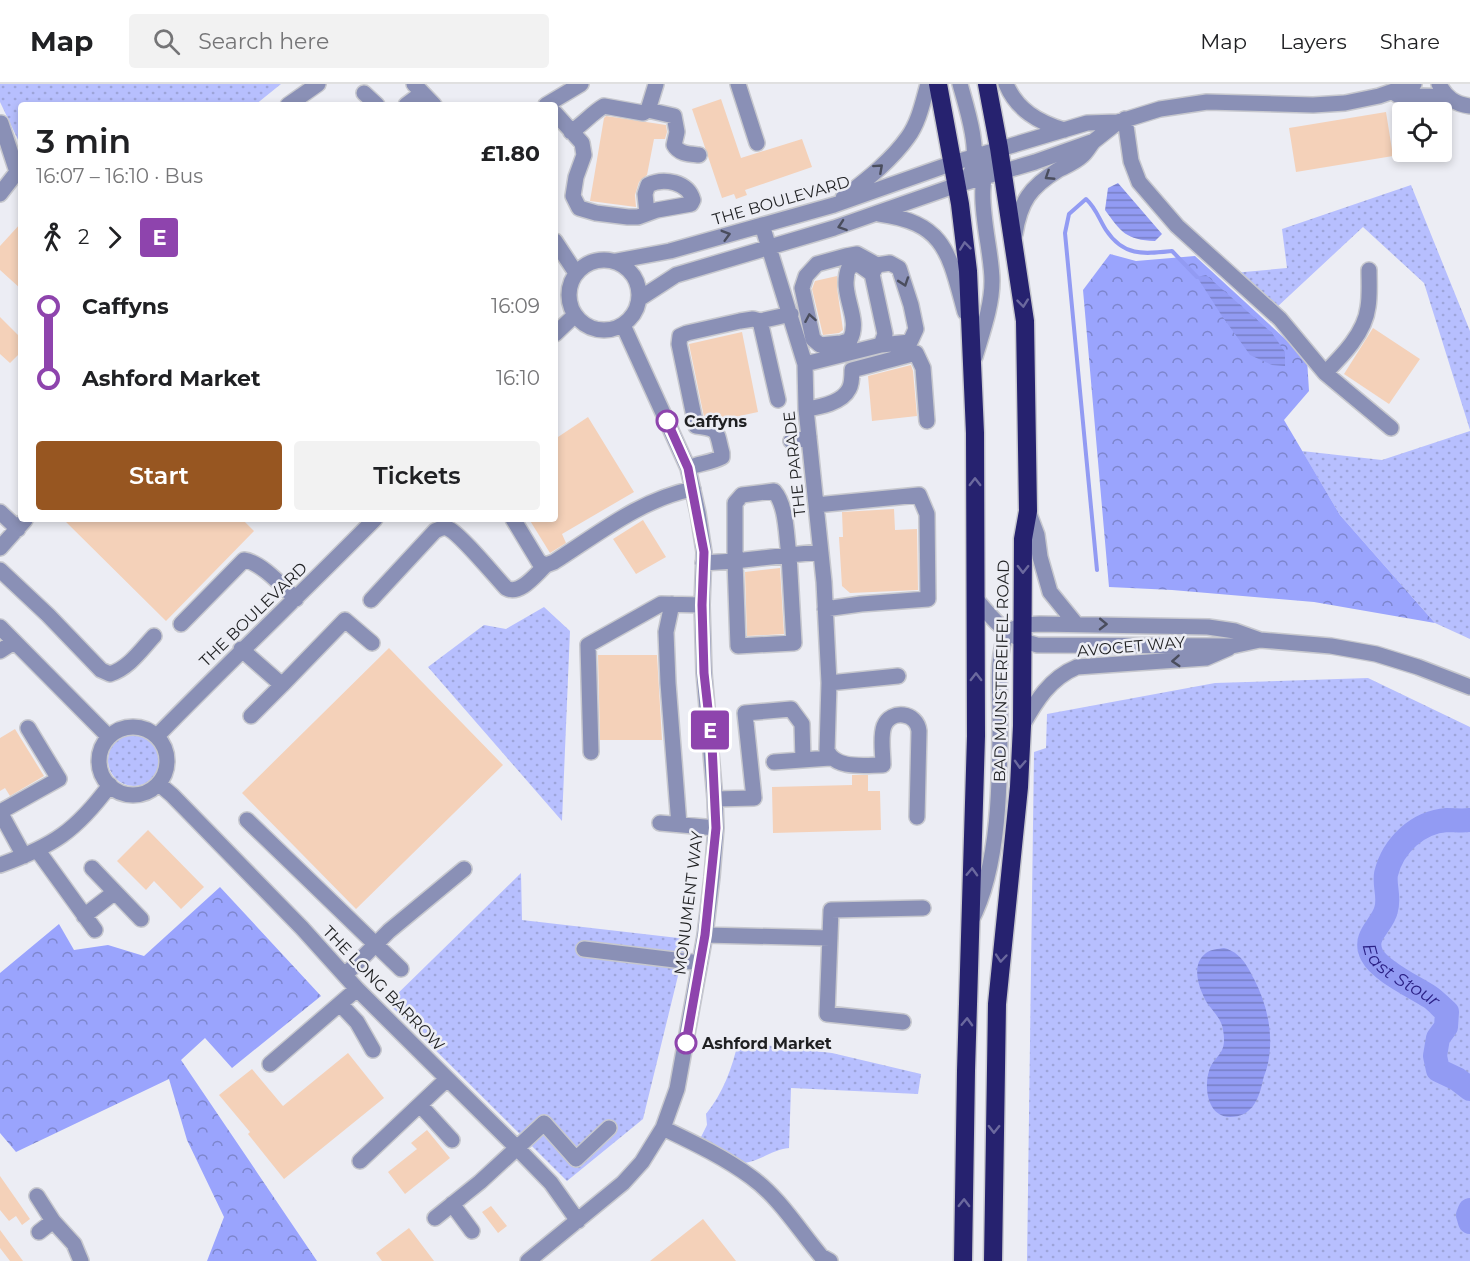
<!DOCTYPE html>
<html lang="en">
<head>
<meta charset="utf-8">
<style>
  body { margin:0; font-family:Montserrat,sans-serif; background:#f2f2f2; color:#202124; height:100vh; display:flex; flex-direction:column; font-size:22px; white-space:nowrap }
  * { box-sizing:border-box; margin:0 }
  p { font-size:20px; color:#757577 }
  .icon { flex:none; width:33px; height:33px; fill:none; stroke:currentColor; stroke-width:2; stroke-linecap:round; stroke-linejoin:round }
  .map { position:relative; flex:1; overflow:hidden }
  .drawer { position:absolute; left:18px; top:18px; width:540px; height:420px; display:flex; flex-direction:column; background:#fff; border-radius:6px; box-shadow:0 3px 9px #0003 }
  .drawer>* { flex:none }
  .badge { padding:0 12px; border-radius:4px; font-size:21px; line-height:39px }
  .buttons { position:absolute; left:1392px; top:18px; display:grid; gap:12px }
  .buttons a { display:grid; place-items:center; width:60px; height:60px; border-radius:6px; background:#fff; box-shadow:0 3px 9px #0003; font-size:30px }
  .map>.badge { position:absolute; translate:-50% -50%; box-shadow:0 0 0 3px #fff }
  .legs { display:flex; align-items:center; gap:9px; height:66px; padding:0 18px; font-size:20px }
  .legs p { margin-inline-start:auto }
  .summary { display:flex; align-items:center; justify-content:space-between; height:102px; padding:0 18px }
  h1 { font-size:33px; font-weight:600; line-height:45px }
  .button { display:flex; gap:12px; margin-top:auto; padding:12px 18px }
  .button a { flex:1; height:69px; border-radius:6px; background:#975621; color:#fff; font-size:24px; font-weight:600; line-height:69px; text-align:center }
  .button a+a { background:#f2f2f2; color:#202124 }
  ul { padding:0 18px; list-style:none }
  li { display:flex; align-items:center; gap:21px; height:72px; font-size:22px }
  li i { display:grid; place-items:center; width:9px; height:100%; margin:0 8px; background:currentColor }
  li i::after { content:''; width:15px; height:15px; margin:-8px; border:4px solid; border-radius:50%; background:#fff }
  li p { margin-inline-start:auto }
  li:first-child i { background:linear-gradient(#0000 50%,currentColor 0) }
  li:last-child i { background:linear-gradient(currentColor 50%,#0000 0) }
  header { display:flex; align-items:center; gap:36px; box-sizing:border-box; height:84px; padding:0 30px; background:#fff; border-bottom:2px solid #e0e0e0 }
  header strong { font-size:28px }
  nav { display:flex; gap:33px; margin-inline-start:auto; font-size:21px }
  .search { width:420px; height:54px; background:#f2f2f2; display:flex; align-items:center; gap:15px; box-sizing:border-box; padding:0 21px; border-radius:6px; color:#757577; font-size:22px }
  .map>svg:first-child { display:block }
  .grass { fill:url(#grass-dots) }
  .forest { fill:url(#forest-crowns) }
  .water { fill:url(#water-rules) }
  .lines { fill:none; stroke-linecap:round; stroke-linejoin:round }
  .stream { stroke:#929bf3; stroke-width:4 }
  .river { stroke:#929bf3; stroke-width:24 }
  .building { fill:#f4d1b9 }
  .minor-casing { stroke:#c7c8ce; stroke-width:18 }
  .highway-casing { stroke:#c7c8ce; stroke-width:21 }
  .minor { stroke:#8a90b6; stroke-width:15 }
  .highway { stroke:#26226f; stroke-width:18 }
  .oneway { stroke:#4a4d5d }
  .oneway2 { stroke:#6b699e }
  .line-1-casing { stroke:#fff; stroke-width:14 }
  .line-1 { stroke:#8e44ad; stroke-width:9 }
  .stop-1-dot { fill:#fff; stroke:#8e44ad; stroke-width:3 }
  .labels { text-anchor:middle; stroke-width:5; stroke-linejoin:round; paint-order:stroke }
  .street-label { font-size:16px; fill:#1f2022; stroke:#ecedf4 }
  .stop-label { font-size:16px; font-weight:bold; fill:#1f2022; stroke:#ecedf4; text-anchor:start }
  .water-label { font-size:18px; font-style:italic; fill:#2c2286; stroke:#ecedf4 }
</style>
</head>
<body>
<header>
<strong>Map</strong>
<div class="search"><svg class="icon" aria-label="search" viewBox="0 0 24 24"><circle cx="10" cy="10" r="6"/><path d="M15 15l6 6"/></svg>Search here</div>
<nav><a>Map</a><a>Layers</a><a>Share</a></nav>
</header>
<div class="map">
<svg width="1470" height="1177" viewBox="0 0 1470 1177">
  <defs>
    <pattern id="grass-dots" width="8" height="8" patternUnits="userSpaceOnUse" patternTransform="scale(1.5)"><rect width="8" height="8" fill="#b7bffe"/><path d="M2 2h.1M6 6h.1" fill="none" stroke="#9da4d9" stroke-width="1.8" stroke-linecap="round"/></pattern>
    <pattern id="forest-crowns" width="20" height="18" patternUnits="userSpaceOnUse" patternTransform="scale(1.5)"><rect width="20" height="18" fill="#9aa4fd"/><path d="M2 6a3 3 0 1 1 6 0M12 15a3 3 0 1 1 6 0" fill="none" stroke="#7d85cc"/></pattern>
    <pattern id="water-rules" width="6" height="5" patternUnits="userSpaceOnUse" patternTransform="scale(1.5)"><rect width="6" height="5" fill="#929bf3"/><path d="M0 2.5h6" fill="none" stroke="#777ec4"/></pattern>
  </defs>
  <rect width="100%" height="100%" fill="#ecedf4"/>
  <!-- grass -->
  <path class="grass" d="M0,0H281L255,21H21V62L0,18Z
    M1411,101L1470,247V346L1424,199L1363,143L1276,224L1233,189L1287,184L1282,145Z
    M1470,347V555L1435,539L1340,431L1302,367L1382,376Z
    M544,523L570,547L562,737L428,583L484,541L506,545Z
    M1368,594L1470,643V1177H1027L1034,668L1046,664L1047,630L1215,599Z
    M108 676a26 26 0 1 1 52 0a26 26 0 1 1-52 0Z
    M521,789L522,836L687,855L643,1035L567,1097L388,919Z
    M738,958L832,969L921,990L918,1010L791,1004L789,1064C773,1065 761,1077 744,1079L701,1053L707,1041L706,1030C723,1009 732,985 738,958Z"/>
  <!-- forest -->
  <path class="forest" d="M1110,170L1136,177L1195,172L1307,275L1309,307L1284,336L1340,431L1435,539L1314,518L1172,506L1109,503L1083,206Z
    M220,803L321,912L232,984L205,954L181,976L317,1177H207L224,1133L187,1056L169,995L16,1068L0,1049V889L59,840L74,866L108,861L144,872Z"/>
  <!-- water -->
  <path class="water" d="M1118,99L1162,150L1155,157C1126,156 1121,148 1105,126L1108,104Z
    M1206,191L1272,249L1285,268V282L1272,281L1250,271L1222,232L1197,193Z
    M1224,864C1240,868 1247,881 1254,895C1267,920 1274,950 1268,979C1267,985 1264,991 1263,996C1259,1015 1252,1033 1230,1033C1207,1033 1204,1003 1209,987C1214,970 1228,972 1223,946C1222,936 1213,927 1207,919C1199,905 1190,881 1206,869C1211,865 1218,865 1224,864Z"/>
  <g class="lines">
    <!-- stream -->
    <path class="stream" d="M1097,486L1065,149L1069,130L1086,115C1096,124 1099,135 1106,146C1124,173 1144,170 1172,167L1197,193"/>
    <!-- river -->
    <g class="river">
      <path id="s1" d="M1470,736C1462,737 1455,736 1447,736C1418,738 1393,761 1386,790C1384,802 1390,813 1386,826C1382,842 1362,852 1372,871C1380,887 1413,902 1430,913C1436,917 1441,923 1447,928L1446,943L1438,954L1435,972L1438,986L1457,995L1470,1005"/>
      <path d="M1470,1126L1468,1131L1470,1138"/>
    </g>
  </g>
  <!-- building -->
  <path class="building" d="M721,15L741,74L802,55L812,83L745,106L747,111L736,115L734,110L722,114L692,25Z
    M1386,28L1393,72L1296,88L1289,44Z
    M606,32L666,41L667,48L665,55H654L647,91L639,98L635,111L636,123L590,117L604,34Z
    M21,139V205L0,186V162Z
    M837,192V204L843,246L839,249L823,251L812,205L815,197Z
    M0,233L21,254V268L10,279L0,270Z
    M1373,244L1420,275L1389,320L1344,290Z
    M742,248L758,328L716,337L704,333L689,260Z
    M911,281L913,287L917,332L872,337L868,292Z
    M588,333L634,408L562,450L566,459L550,469L529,435H555V355Z
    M894,425L895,446L917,445L918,506L850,509L842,502L839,453H843L842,428Z
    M63,435H242L254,447L166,537Z
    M643,436L666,473L636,490L613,455Z
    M780,484L784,550L747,552L745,488Z
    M389,564L503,681L356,825L242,709Z
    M598,571H657L662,656H600Z
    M15,645L44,692L10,712L5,704L0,707V654Z
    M852,691H868V707H880L881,746L773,749L772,703L852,701Z
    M148,746L204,803L181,825L154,797L146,806L117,777Z
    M348,969L384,1014L284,1095L248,1050L250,1048L219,1011L252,985L283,1022Z
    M427,1046L450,1074L405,1110L388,1088L417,1065L411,1059Z
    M0,1092L30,1135L22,1141L16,1132L9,1137L0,1126Z
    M491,1122L507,1142L498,1149L482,1128Z
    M703,1135L736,1177H650Z
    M409,1144L434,1177H382L376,1169Z
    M0,1146L23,1177H10L0,1164Z"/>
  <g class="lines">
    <!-- minor casing -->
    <g class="minor-casing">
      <path id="minor" d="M414,0L434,21
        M738,0L757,59
        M1006,0C1017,26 1038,38 1064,46
        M1439,0C1446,14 1455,20 1470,22
        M364,9L377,21
        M1397,11L1448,13
        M288,21L318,0
        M406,21L422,9
        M546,21L581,0
        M648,26L674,32L677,48L674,61C679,70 689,70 699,71
        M555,29L582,59L584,71L576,93L573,112L579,124L596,129L628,133H638L657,126L691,120L693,116C688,98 664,93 648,101L645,110L647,129
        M1125,35L1131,77L1139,98L1177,142L1280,235L1325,289L1391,344
        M571,48C583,40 592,29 604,22L643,29L648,26L656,0
        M959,100C964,96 970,92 972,86C980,64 966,22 960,0
        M0,110L17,88L1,39
        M843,114C866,96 891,77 908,53C919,38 923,17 928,0
        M879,130C946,139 949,170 965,228
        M762,141L805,280L806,325L824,498L829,599L827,666C835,686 865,681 883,681C883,669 880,653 884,642C891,625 917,628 919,647L917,733
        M1015,150C1020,118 1030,103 1058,86C1066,82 1076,78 1082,72C1087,68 1090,61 1094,57
        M555,157L576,189
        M569 211a35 35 0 1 1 70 0a35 35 0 1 1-70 0Z
        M616,177L670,167L834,121L953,79L1087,39L1118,38
        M872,190L858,180L849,183C838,210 862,233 850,256L841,259L820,261L813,255L802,204L806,192L817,180L846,172L857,170L877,181
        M639,215L676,191L834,144L957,101L1035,78L1094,57L1118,38L1160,25L1207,18L1313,21L1345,19L1379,12L1414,0
        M760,237L778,316
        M555,250L575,231
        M975,273C982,249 992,222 992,197C992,157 967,95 999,64
        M805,280L881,261L910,258L916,245L911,221L899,184L890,179L877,181L872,190L885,250L881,261
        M1325,289C1342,272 1365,249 1368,223C1370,211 1369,198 1369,186
        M806,325C820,323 842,319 849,305C852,300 852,292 852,286L916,269L923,284L927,337
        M791,357L809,353
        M688,384C699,379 711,379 722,373V369C716,347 720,345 696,342L679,260L680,252L687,249L740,237L753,235L760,237L791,230
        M816,421L919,411L927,430L928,515L861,520L825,525
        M1028,427L1037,451L1040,473L1050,508L1076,540
        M0,428L18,445
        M513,435L539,478L546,481L554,478C598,450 641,415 693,405
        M0,464L25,436
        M789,471L794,559L738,562L735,477Z
        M703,479L735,477V419L742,411L774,407C787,422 786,452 789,471L820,468
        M0,486L48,531L101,586L110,590C129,584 141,566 154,552
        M976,515C993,536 1009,555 1037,561L1232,562L1260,556
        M371,516L435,447C439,445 444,442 449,445C461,451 494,491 506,504C520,512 536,490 546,481
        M672,520L666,548L668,599L679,741
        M181,540L244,476C261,478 283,503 296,515
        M0,543L109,653
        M241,565L282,601L251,632
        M0,567L14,558
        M829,599L898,592
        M282,601L345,536L372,559
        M1022,642C1036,617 1050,594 1077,583L1206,574L1229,564
        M99 677a34 34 0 1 1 68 0a34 34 0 1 1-68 0Z
        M157,652C229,578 303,508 375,435
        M591,668L588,561L661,520L702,521
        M774,678L830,674
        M159,700L172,711L302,844L357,905L518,1065L551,1099L578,1137
        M715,715L754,714L745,629L791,625L802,640L803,676
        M247,736L401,885
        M660,739L716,744
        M38,767L95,846
        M24,772L0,728L59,695L28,644
        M0,781C53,762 76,747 110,701
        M115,808L141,835
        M84,832L115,808L92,784
        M971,837C1000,782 1000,696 1000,634C1000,607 996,573 1007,548L1022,541L1040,540L1208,543L1235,547L1260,556L1331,562L1376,570L1418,583L1470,603
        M705,851L830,854
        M584,865L700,879
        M345,891L389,847L464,785
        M340,920L357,938L373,966
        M903,938L827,930L831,826L923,824
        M270,980L357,905
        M420,1021L452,1056
        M663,1044C692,1058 724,1073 751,1093C779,1113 799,1146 821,1172L830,1177
        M360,1077L447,995
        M37,1112L53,1137L74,1160L81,1177
        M452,1120L472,1147
        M435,1134L480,1098L544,1039L576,1075L609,1044
        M39,1148L53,1137
        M528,1177L623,1099L642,1078L663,1044L677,1005L705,851L712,793L716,744L715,715L704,589L702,521L704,468L698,429L688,384L623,241"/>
    </g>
    <!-- highway casing -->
    <g class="highway-casing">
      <path id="highway" d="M938,0L960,120L968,187L975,349L976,652L966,987L963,1177
        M987,0L999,64L1025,237L1028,427L1023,455L1022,642L1019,703L997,920L993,1177"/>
    </g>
    <!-- minor -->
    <use href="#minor" class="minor"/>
    <!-- highway -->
    <use href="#highway" class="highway"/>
  </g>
  <!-- one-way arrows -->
  <defs><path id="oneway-chevron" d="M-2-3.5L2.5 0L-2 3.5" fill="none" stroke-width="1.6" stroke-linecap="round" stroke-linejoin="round" transform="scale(1.5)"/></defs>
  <g class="oneway">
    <use href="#oneway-chevron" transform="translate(879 84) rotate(-42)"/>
    <use href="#oneway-chevron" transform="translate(1049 92) rotate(147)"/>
    <use href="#oneway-chevron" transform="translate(842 142) rotate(161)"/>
    <use href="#oneway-chevron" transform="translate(726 151) rotate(-16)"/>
    <use href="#oneway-chevron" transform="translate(904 198) rotate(71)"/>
    <use href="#oneway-chevron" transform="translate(810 234) rotate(-100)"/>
    <use href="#oneway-chevron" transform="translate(1103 540) rotate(1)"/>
    <use href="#oneway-chevron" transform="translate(1176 577) rotate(176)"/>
  </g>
  <g class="oneway2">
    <use href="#oneway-chevron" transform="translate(965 162) rotate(-96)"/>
    <use href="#oneway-chevron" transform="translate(1023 219) rotate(84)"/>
    <use href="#oneway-chevron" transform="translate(975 398) rotate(-90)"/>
    <use href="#oneway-chevron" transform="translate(1023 485) rotate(91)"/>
    <use href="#oneway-chevron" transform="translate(976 593) rotate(-90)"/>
    <use href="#oneway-chevron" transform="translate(1020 680) rotate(93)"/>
    <use href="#oneway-chevron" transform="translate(972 788) rotate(-88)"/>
    <use href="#oneway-chevron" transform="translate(1001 874) rotate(95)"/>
    <use href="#oneway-chevron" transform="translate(967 938) rotate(-88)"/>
    <use href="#oneway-chevron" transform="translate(994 1045) rotate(91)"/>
    <use href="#oneway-chevron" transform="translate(964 1119) rotate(-89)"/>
  </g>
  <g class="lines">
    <!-- line-1 casing -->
    <g class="line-1-casing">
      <path id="line-1" d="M667,337L688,384L704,468L702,521L704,589L712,661L716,744L705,851L686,959"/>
    </g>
    <!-- line-1 -->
    <use href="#line-1" class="line-1"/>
  </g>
  <!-- markers -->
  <g class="stop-1-dot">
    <circle cx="667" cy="337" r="10"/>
    <circle cx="686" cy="959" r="10"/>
  </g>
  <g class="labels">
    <!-- street labels -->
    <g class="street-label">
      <text transform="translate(781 116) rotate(-16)" y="6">THE BOULEVARD</text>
      <text transform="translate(794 380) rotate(-96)" y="6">THE PARADE</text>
      <text transform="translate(253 530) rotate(-44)" y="6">THE BOULEVARD</text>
      <text transform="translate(1131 562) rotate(-5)" y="6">AVOCET WAY</text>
      <text transform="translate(1001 587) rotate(-89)" y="6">BAD MUNSTEREIFEL ROAD</text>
      <text transform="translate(688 819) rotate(-83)" y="6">MONUMENT WAY</text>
      <text transform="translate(384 904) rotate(46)" y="6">THE LONG BARROW</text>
    </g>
    <!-- stop labels -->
    <g class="stop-label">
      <text x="684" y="343">Caffyns</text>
      <text x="702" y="965">Ashford Market</text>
    </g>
    <!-- water labels -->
    <g class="water-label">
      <text dy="6" stroke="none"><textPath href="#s1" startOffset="231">East Stour</textPath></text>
    </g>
  </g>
</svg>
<div class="buttons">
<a><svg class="icon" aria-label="locate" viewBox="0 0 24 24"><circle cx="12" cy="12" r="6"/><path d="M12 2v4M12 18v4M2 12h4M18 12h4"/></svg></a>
</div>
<b class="badge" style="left:710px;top:646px;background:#8e44ad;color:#fff">E</b>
<section class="drawer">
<div class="summary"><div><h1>3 min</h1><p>16:07 – 16:10 · Bus</p></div><b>£1.80</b></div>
<div class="legs"><svg class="icon" aria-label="walk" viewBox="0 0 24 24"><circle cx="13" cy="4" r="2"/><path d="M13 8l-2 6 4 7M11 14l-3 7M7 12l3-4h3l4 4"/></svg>2<svg class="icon" aria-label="forward" viewBox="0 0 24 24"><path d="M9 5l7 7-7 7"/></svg><b class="badge" style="background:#8e44ad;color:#fff">E</b></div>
<ul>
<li><i style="color:#8e44ad"></i><b>Caffyns</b><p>16:09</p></li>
<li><i style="color:#8e44ad"></i><b>Ashford Market</b><p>16:10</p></li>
</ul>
<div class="button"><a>Start</a><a>Tickets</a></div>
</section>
</div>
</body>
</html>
